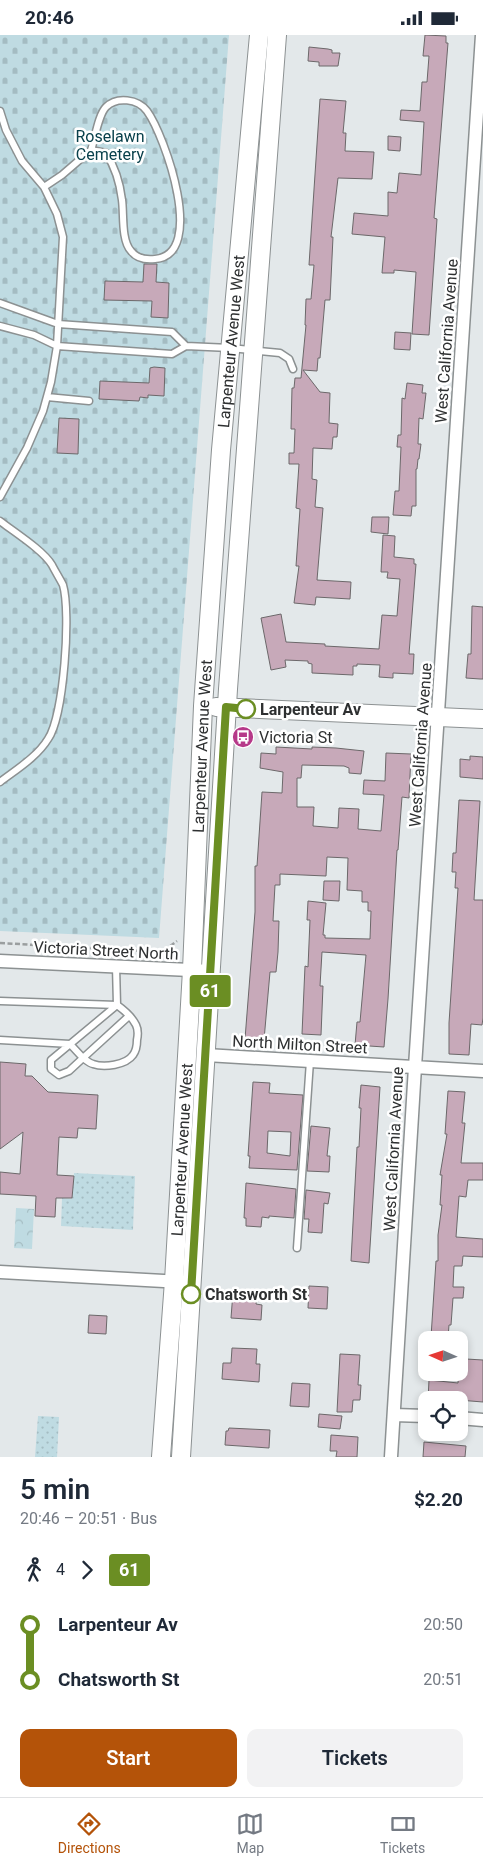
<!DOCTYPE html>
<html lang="en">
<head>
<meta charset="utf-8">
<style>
  body { margin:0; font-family:Roboto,sans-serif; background:#f2f2f3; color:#1f2937; height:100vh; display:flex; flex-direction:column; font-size:19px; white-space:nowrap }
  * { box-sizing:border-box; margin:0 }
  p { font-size:16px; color:#747a83 }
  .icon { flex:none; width:28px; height:28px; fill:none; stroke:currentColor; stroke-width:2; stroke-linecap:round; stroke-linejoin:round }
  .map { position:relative; height:1422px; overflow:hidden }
  .drawer { display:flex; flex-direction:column; background:#fff; flex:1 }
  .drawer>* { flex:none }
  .badge { padding:0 10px; border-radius:4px; font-size:18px; line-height:32px }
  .needle { width:32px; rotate:273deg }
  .controls { position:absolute; left:418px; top:1296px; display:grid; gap:10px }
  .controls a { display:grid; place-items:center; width:50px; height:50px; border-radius:10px; background:#fff; box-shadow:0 2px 8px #0003; font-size:25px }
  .map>.badge { position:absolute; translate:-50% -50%; box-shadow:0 0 0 2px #fff }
  .legs { display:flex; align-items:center; gap:8px; height:55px; padding:0 20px; font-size:16px }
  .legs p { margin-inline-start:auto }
  .summary { display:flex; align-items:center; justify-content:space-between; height:85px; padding:0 20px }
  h1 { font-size:28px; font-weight:600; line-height:38px }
  .action { display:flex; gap:10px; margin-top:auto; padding:10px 20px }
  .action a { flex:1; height:58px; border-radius:10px; background:#b45309; color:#fff; font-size:20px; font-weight:600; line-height:58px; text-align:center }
  .action a+a { background:#f2f2f3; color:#1f2937 }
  ul { padding:0 20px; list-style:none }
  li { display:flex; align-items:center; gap:18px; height:55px; font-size:19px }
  li i { display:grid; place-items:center; width:8px; height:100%; margin:0 6px; background:currentColor }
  li i::after { content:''; width:12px; height:12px; margin:-6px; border:4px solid; border-radius:50%; background:#fff }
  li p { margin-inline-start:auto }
  li:first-child i { background:linear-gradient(#0000 50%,currentColor 0) }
  li:last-child i { background:linear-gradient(currentColor 50%,#0000 0) }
  .status { display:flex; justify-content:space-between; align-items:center; height:35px; padding:0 25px; background:#fff; direction:ltr }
  .status svg { height:14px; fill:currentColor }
  .tabs { display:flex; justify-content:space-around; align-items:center; height:70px; border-top:1px solid #e0e1e3; background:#fff; font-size:14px; color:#747a83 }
  .tabs a { display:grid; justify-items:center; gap:2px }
  .tabs .active { color:#b45309 }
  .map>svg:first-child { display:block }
  .grass { fill:url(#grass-dots) }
  .cemetery { fill:url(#cemetery-stones) }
  .park { fill:url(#park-crowns) }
  .building { fill:#c7a9b9; stroke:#6c686a; fill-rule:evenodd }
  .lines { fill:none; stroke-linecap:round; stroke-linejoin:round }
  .lane-casing { stroke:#8c9192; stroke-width:9 }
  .street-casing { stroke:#8c9192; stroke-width:15 }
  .secondary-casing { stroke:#8c9192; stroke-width:20 }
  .path { stroke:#9a9e9f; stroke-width:2.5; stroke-dasharray:5 2.5; stroke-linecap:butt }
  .lane { stroke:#fff; stroke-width:6 }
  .street { stroke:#fff; stroke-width:12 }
  .secondary { stroke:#fff; stroke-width:18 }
  .line-1-casing { stroke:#fff; stroke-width:11 }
  .line-1 { stroke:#6b8e23; stroke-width:8 }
  .stop-1-dot { fill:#fff; stroke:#6b8e23; stroke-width:2.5 }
  .labels { text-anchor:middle; stroke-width:5; stroke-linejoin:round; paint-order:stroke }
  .park-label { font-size:16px; fill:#09404b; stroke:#fff }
  .street-label { font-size:16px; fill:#2e3031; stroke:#fff }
  .stop-label { font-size:16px; font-weight:bold; fill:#2e3031; stroke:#fff; text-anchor:start }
  .poi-label { font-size:16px; fill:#2e3031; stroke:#fff; text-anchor:start }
</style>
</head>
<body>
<div class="status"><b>20:46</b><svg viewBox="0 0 49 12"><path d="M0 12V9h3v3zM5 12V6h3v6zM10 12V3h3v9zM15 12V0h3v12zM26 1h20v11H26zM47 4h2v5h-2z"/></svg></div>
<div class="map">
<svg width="483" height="1422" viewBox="0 0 483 1422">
  <defs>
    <pattern id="grass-dots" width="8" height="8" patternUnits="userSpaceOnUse" patternTransform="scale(1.25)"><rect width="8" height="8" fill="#bfdbe2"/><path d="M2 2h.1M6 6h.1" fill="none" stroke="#a4bcc2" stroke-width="1.8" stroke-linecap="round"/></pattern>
    <pattern id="cemetery-stones" width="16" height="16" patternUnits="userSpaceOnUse" patternTransform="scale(1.25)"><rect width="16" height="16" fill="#bfdbe2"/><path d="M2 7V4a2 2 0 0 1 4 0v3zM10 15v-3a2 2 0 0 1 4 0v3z" fill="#a4bcc2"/></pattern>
    <pattern id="park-crowns" width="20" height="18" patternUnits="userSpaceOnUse" patternTransform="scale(1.25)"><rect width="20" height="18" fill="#bfdbe2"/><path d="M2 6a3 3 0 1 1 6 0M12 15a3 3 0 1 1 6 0" fill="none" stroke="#a4bcc2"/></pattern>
  </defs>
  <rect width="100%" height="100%" fill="#e3e8ea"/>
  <!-- grass -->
  <path class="grass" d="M74,1138L135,1141L133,1195L61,1191L62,1163L72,1164Z
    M38,1381L59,1382L57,1422H35Z"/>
  <!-- cemetery -->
  <path class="cemetery" d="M0,0H229L159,903L0,896Z"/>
  <!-- park -->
  <path class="park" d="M16,1173L34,1174L32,1214L14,1213Z"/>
  <!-- building -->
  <path class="building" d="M425,0L446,1V8H448L434,183L437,184L429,300L412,299L416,237L394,235V238H382L385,202L352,199L354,178L388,181V157L397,158L399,138L421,140L424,87L400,85L401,75L420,76L422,47H427L429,21H423Z
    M309,12L328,14L332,15V18H340L338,31H319V27L308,26Z
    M320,64L346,66L343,98H346L345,116L374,117L372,144L338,143L331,202H333L330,265H325L320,323H318L317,336L303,335L320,357L330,358L329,388L338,389L337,402H333L332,414L313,413L312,444L317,445L315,472L323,473L317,545L351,547L350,564L316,562L315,570L294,568L299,531H296L300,474L296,473L299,429H289V418H294L295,394H291L292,353H294L295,343H301L306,290H305L306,264H311L314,230H309Z
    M388,101L401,102L400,116L388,115Z
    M144,229H157L156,247L169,248L168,283L151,282L152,266L104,265L105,246L143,247Z
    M395,297L411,298L410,315L394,314Z
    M154,332L165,333L164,361L148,360V363L140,362L139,366L99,364L100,346L149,348L150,333Z
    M407,348L423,350L422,358H426L423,384L419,383L418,409H421L419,424H418L417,434H416V471H412L411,481L393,480L395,456H399L401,412H397L398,400H401L402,363L405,364Z
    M59,383L79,384L78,419L57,418Z
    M372,482H389L388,499L371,497Z
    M383,500L395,501L394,522L414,524V529H416L409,619H414L413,639L393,638V643L379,642L380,630L357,629V631H353V640L312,638V629L308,628V626L285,625L286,632L271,635L261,583L281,579L286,607L325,609V611L379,614L382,580L397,581L400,544L387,543L388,537H381Z
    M472,571L483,572V644H480L466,643L468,619H471Z
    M276,712L312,714V712L336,713L364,716L361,739L349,738V733L344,731L302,730L301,743H297V772H314L313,791L338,793L339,773L359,774L358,794L381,796L384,760L363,759L364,745L385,746L386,718L411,719L409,763L402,762L398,815H397L388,964L384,1012L355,1010L357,987H360L366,920L322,917L320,951H323L321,1000L302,999L305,931L308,932L310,885H307L308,866L326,868L323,900H325V903L370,904L371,876H368V867H362V856L347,855L348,823L327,822L326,841L280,839V850H275L273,886H279L278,917L276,937H270L264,1005L245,1004L255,877V831H257L262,757L282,758L283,737L260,733L261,718L276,719Z
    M470,721L483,722V744L460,742V724L470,725Z
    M459,765L480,766L474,865H483V983L482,990L471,989L469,1020L449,1019V988L458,853H455L456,837H452L453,818H456Z
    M324,846H340L339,866L323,865Z
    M0,1027L26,1029L25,1041H32L48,1057L98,1060L96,1094L78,1093L77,1103L59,1102L57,1140L74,1141L72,1163H56L55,1182L35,1181L36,1161L0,1159V1137L20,1139L23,1097L0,1114Z
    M253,1047L270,1048L269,1058L303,1060L297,1135L249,1133L250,1121H248ZM268,1096L291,1097L290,1121L267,1118Z
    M361,1050L380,1052L369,1228L351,1226L357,1112H359L361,1073H359Z
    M448,1056L465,1057L462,1088H465L461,1128H483V1145H468L466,1162L459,1161L456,1202L483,1204V1222L463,1221L462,1231H454L453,1252H464L463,1263H453L451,1290H449L448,1303L431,1302L436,1226H438V1200L442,1170H440L442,1140H440L447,1099H445Z
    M311,1091L330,1093L327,1121H330L329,1137L307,1136Z
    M246,1148L296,1154L294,1183L269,1181V1183L262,1182L261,1192L246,1191V1183H244Z
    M306,1155L330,1158L328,1169L324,1168L322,1198L308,1197L309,1184H304Z
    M309,1251L328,1252L327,1274L308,1273Z
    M233,1257L257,1259L256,1269L262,1270L261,1285L231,1283Z
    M89,1280L107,1281L106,1299L88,1298Z
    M232,1313L257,1314L256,1329H260L259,1347L222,1344L223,1328H231Z
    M340,1319L360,1320L358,1350H361L360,1365H353L352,1377H337Z
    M466,1324L483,1325V1367L446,1364L428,1365L429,1345L458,1348L459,1331H466Z
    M292,1348L310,1349L309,1372L290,1371Z
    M319,1379L342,1381L340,1394L318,1392Z
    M229,1393L270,1395L269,1413L225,1410L226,1396H228Z
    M331,1400L358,1402L357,1422H336L337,1416H330Z
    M424,1407L466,1411L465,1422H423Z"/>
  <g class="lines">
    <!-- lane casing -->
    <g class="lane-casing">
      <path id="lane" d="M0,76L6,95L22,126L44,152L57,179L63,202L57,311L51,347L43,376L27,413L0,462
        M44,152L62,140L91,115L106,118C115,132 120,148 122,165C124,179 121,205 131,216C137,224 146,225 155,224C207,220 165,101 147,76C138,64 117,61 106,72C98,80 95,104 91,115
        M0,268L58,289L172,297L186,311
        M0,291L34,300L57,311L172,319L186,311L230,313L280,318L289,324L293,334
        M47,362L89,366
        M0,486C14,497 43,515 52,530C55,536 60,544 63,550C71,577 64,681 48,704C37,722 17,734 0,747
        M116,931L117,970
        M0,966L117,970C124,975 132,982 136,990C138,994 138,1000 137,1005C137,1010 136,1016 133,1020C126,1030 104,1033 93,1029C89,1028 86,1025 83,1023L69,1036L59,1040L51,1034V1025L117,970
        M0,1005L70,1009L83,1023L129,981
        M297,1213L310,1026"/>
    </g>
    <!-- street casing -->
    <g class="street-casing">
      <path id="street" d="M0,926L211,936
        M206,1020L483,1036
        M0,1237L182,1247
        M394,1380L426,1381
        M459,1383L483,1385
        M391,1422L415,1032L482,0"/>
    </g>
    <!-- secondary casing -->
    <g class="secondary-casing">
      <g id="secondary">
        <path d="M216,672L483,684"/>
        <path id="s1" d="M161,1422L174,1246L192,935L203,671L221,415L259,0"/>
        <path d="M181,1422L228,654L277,0"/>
      </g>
    </g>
    <!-- path -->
    <path class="path" d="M0,908L162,917L177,906"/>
    <!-- lane -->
    <use href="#lane" class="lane"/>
    <!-- street -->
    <use href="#street" class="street"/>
    <!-- secondary -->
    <use href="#secondary" class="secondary"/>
  </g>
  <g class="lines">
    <!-- line-1 casing -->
    <g class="line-1-casing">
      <path id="line-1" d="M191,1259L226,672L246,674"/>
    </g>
    <!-- line-1 -->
    <use href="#line-1" class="line-1"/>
  </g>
  <!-- icons -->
  <defs>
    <g id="bus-disc" transform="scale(1.125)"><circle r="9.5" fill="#b63989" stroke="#fff"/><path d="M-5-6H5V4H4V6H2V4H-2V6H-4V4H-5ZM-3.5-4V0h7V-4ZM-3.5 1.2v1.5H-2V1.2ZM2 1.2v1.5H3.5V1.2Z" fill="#fff"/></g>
  </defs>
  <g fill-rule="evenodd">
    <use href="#bus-disc" x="243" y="702"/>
  </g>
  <!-- markers -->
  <g class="stop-1-dot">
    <circle cx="246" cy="674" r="9"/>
    <circle cx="191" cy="1259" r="9"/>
  </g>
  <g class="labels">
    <!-- park labels -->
    <g class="park-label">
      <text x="110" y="107">Roselawn<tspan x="110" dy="18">Cemetery</tspan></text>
    </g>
    <!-- street labels -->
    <g class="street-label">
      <text transform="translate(446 306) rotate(-86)" y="6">West California Avenue</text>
      <text dy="6" stroke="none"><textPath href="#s1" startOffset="1118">Larpenteur Avenue West</textPath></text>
      <text dy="6" stroke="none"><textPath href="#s1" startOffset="712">Larpenteur Avenue West</textPath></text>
      <text transform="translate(420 710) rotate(-86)" y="6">West California Avenue</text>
      <text transform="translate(106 915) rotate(3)" y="6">Victoria Street North</text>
      <text transform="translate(300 1009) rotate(3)" y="6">North Milton Street</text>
      <text transform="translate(393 1114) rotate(-87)" y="6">West California Avenue</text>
      <text dy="6" stroke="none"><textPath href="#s1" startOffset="308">Larpenteur Avenue West</textPath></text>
    </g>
    <!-- stop labels -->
    <g class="stop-label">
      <text x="260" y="680">Larpenteur Av</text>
      <text x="205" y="1265">Chatsworth St</text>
    </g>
    <!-- poi labels -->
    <g class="poi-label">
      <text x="259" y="708">Victoria St</text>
    </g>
  </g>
</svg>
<div class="controls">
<a><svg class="needle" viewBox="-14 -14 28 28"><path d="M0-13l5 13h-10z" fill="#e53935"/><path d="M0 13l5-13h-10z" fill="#747a83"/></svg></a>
<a><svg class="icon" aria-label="locate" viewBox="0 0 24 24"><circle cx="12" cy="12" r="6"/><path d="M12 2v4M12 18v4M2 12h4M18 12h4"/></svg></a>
</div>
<b class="badge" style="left:210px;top:956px;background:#6b8e23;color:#fff">61</b>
</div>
<section class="drawer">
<div class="summary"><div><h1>5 min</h1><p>20:46 – 20:51 · Bus</p></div><b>$2.20</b></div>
<div class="legs"><svg class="icon" aria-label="walk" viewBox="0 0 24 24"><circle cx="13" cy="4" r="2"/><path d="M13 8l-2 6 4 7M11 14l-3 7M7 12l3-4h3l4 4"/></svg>4<svg class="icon" aria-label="forward" viewBox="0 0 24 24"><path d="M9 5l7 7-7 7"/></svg><b class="badge" style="background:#6b8e23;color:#fff">61</b></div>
<ul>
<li><i style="color:#6b8e23"></i><b>Larpenteur Av</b><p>20:50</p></li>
<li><i style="color:#6b8e23"></i><b>Chatsworth St</b><p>20:51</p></li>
</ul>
<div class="action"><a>Start</a><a>Tickets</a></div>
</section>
<nav class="tabs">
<a class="active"><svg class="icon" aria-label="directions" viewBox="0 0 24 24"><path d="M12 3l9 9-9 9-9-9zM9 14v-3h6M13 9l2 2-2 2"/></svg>Directions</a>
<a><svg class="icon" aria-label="map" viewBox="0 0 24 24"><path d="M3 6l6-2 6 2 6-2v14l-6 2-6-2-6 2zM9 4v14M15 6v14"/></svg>Map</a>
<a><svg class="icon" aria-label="tickets" viewBox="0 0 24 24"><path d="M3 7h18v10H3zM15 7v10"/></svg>Tickets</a>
</nav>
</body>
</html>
